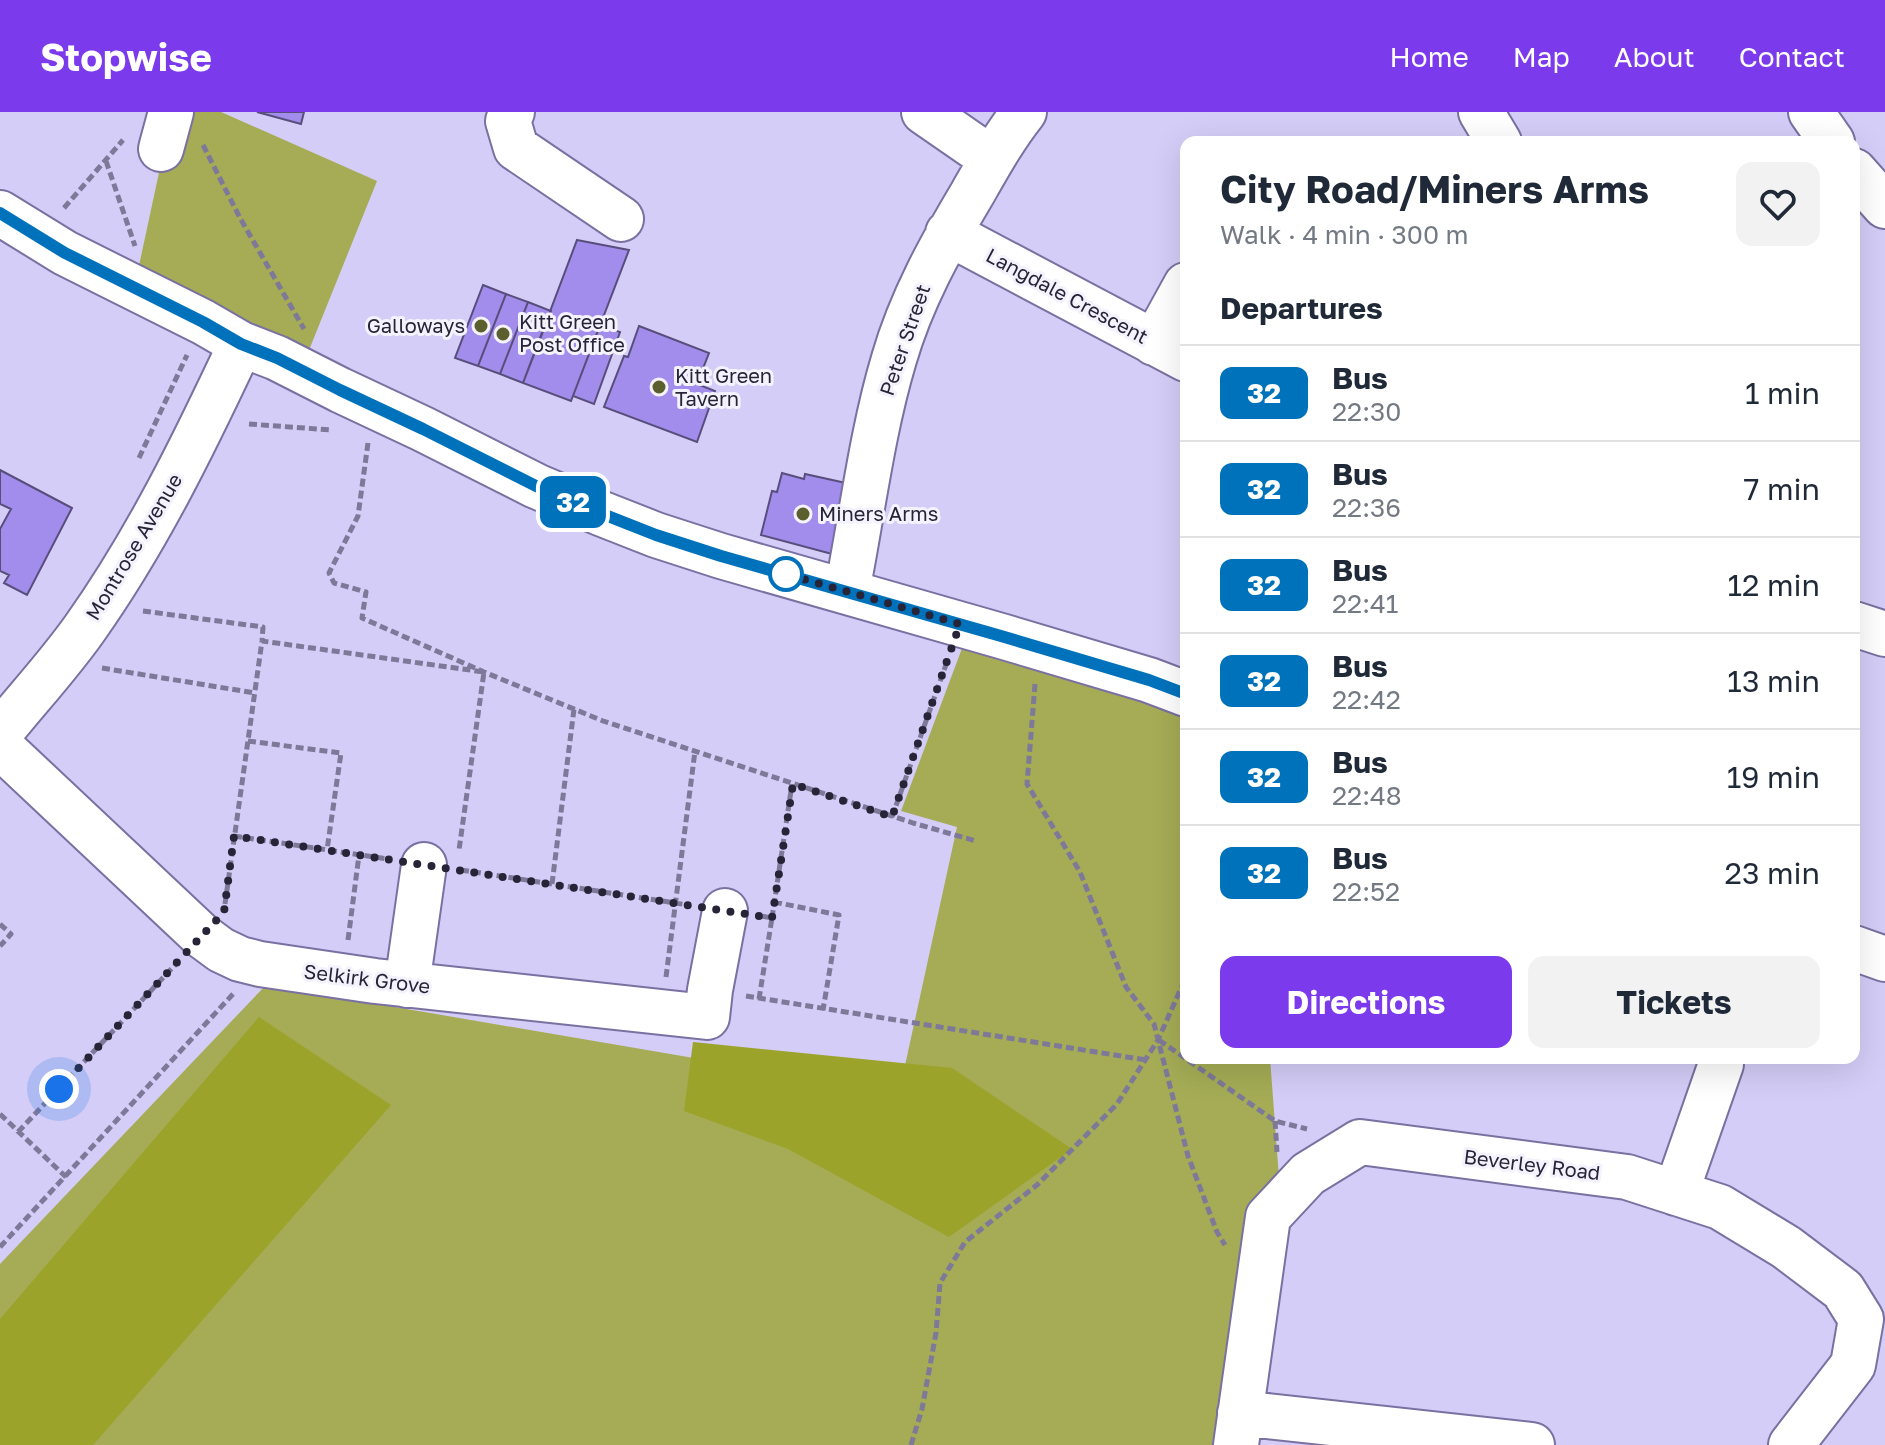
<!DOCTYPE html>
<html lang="en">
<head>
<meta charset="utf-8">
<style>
  body { margin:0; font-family:"Golos Text",sans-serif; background:#f2f2f3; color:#1f2937; height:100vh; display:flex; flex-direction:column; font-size:30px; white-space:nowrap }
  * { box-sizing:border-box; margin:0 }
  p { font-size:26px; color:#747a83 }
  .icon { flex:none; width:44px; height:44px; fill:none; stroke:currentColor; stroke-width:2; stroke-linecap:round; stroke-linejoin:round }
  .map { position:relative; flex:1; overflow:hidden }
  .sheet { position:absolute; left:1180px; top:24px; width:680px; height:928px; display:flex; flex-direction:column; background:#fff; border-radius:16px; box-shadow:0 8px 32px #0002 }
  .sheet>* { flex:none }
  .badge { padding:0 16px; border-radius:12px; font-size:28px; line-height:52px }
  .you { position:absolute; width:40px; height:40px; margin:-20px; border:6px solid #fff; border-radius:50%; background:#1a73e8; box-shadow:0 0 0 12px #1a73e833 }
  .map>.badge { position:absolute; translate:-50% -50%; box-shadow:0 0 0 4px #fff }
  h2 { padding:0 40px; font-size:30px; line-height:72px }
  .round { display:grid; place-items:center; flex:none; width:84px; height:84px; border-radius:16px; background:#f2f2f3 }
  .summary { display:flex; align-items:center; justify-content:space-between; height:136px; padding:0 40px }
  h1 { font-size:38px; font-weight:700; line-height:60px }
  .button { display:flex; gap:16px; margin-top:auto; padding:16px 40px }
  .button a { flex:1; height:92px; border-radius:16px; background:#7c3aed; color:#fff; font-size:32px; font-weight:700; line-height:92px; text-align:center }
  .button a+a { background:#f2f2f3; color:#1f2937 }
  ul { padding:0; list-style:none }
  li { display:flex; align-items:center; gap:24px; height:96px; padding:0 40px; border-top:2px solid #e0e1e3 }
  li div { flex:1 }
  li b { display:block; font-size:30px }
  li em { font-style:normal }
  li .badge { min-width:88px; font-weight:700; text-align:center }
  header { display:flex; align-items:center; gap:48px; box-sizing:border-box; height:112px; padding:0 40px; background:#7c3aed; color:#fff }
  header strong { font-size:38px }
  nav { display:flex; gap:44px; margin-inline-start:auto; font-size:28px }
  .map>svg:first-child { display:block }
  .green { fill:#a5ac55 }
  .forest { fill:#9ba32a }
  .building { fill:#a28cec; stroke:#584e7c; stroke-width:2 }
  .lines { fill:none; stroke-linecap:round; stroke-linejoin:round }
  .minor-casing { stroke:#7a70a1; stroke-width:48 }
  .path { stroke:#7e7998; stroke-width:5; stroke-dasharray:8 4; stroke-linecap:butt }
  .minor { stroke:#fff; stroke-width:44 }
  .line-casing { stroke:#fff; stroke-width:18 }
  .line { stroke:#0072bc; stroke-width:12 }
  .walk { stroke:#282438; stroke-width:8; stroke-dasharray:0 14.4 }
  .poi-dot { fill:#5b5f2d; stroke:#f4f2fd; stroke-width:3 }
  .stop-dot { fill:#fff; stroke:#0072bc; stroke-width:4 }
  .labels { text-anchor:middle; stroke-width:6; stroke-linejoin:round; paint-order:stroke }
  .street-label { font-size:20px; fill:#282438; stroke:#f4f2fd }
  .poi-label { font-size:20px; fill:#282438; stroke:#f4f2fd; text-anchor:start }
</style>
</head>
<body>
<header>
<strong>Stopwise</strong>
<nav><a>Home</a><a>Map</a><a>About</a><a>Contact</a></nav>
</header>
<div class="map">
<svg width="1885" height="1333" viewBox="0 0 1885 1333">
  <rect width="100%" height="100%" fill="#d4cdf7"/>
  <!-- green -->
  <path class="green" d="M172,0H221L377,69L301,258L134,177Z
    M964,531L1186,582V946H1270L1281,1092L1245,1333H0V1152L266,873L899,981L957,715L901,699Z"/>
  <!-- forest -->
  <path class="forest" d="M259,905L391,993L93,1333H0V1207Z
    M693,930L952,956L1072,1037L949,1125L788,1037L684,999Z"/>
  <!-- building -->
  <path class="building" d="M257,0H304L301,12Z
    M577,128L629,138L571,289L523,271Z
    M483,173L506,182L478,254L455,246Z
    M506,182L528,190L500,262L478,254Z
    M528,190L551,199L523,271L500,262Z
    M600,213L620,220L594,292L573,284Z
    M639,214L709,241L697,272L715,279L697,330L604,295L624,244L628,245Z
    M0,358L72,396L27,483L4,471L9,463L0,459V417L11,397L0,392Z
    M782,361L804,367L805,362L846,371L832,442L761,423L772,379L777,380Z"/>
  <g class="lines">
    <!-- minor casing -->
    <g class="minor-casing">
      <path id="minor" d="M512,0L508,9L516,36L621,107
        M924,0L992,47
        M1481,0L1499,30
        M1811,0L1832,30
        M161,37L171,0
        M1854,59L1885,94
        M0,101L65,141L203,210L241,232L277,246L340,278L423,317L536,374L600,401L656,423L721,444L1001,524L1149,568L1186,582
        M948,121L1186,247
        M1154,231L1186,173
        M847,479C862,403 872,320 894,247C911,188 941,134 972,82C988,54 1004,25 1024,0
        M1854,512L1885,522
        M0,621C28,586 59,553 85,516C148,427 195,330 241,232
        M0,634L202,824L221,838L240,847L260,852L375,869L707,905L710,878L725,799
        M1854,836L1885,847
        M407,873L424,753
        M1676,1081L1721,952
        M1240,1301L1532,1333
        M1236,1333L1268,1105L1308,1062L1360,1030L1627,1065L1720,1095L1786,1135L1843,1178L1861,1207L1853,1253L1791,1333"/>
    </g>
    <!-- path -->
    <path class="path" d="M203,33L240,106L304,217
      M106,49L135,134
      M64,96L123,28
      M249,312L331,318
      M368,331L358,404L329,461L334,471L366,480L362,506L484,560L603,609L913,711L976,729
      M139,346L187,243
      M143,499L263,515L262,529
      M102,556L255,581
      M1035,572L1027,672L1080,760L1126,875L1154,912L1188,1044L1217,1120L1225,1133
      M248,629L341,641L327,738
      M892,705L948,547
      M234,724L388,747
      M461,758L688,793
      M552,772L574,597
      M774,790L839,803L823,898
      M225,792L262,529L484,560L459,738
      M772,806L792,672
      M0,812L11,822L0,834
      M348,828L359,743
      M666,865L695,639
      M746,884L1146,948
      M759,887L772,806L761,804
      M1159,928L1275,1009L1307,1017
      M0,1002L66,1065
      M1275,1009L1277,1040
      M18,1020L176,852
      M0,1135L233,882
      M911,1333L922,1297L936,1221L940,1171L965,1130L1037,1073L1117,992L1158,928L1186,865"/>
    <!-- minor -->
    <use href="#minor" class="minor"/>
  </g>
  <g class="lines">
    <!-- line casing -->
    <g class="line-casing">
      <path id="line" d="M0,101L65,141L203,210L241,232L277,246L340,278L423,317L536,374L600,401L656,423L721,444L1001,524L1149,568L1186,582"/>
    </g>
    <!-- line -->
    <use href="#line" class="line"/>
    <!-- walk -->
    <path class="walk" d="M59,977L224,800L234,724L772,806L793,672L892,705L960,512L786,462"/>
  </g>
  <!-- markers -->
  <g class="poi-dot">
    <circle cx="481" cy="214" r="8"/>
    <circle cx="503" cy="222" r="8"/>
    <circle cx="659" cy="275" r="8"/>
    <circle cx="803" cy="402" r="8"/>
  </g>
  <circle class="stop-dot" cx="786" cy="462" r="16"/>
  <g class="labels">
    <!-- street labels -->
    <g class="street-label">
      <text transform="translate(1067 184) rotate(28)" y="7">Langdale Crescent</text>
      <text transform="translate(905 228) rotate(-71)" y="7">Peter Street</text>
      <text transform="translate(134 435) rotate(-59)" y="7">Montrose Avenue</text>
      <text transform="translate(367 867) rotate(7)" y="7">Selkirk Grove</text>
      <text transform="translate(1532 1053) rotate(7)" y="7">Beverley Road</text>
    </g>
    <!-- poi labels -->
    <g class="poi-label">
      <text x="519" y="217">Kitt Green<tspan x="519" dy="23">Post Office</tspan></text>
      <text x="465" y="221" text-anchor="end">Galloways</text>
      <text x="675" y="271">Kitt Green<tspan x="675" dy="23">Tavern</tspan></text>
      <text x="819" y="409">Miners Arms</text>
    </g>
  </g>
</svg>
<div class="you" style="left:59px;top:977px"></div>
<b class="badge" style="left:573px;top:390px;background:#0072bc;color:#fff">32</b>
<section class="sheet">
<div class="summary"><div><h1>City Road/Miners Arms</h1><p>Walk · 4 min · 300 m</p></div><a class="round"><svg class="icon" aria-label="heart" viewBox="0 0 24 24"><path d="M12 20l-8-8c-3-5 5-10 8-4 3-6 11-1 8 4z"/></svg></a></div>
<h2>Departures</h2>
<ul>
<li><span class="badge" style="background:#0072bc;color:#fff">32</span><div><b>Bus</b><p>22:30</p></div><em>1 min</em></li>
<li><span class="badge" style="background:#0072bc;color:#fff">32</span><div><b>Bus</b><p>22:36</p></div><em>7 min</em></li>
<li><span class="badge" style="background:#0072bc;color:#fff">32</span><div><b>Bus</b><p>22:41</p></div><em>12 min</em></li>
<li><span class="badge" style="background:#0072bc;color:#fff">32</span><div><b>Bus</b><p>22:42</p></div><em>13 min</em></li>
<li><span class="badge" style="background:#0072bc;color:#fff">32</span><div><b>Bus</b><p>22:48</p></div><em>19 min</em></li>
<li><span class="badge" style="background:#0072bc;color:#fff">32</span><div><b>Bus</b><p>22:52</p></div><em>23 min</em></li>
</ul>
<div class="button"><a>Directions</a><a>Tickets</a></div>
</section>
</div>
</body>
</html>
